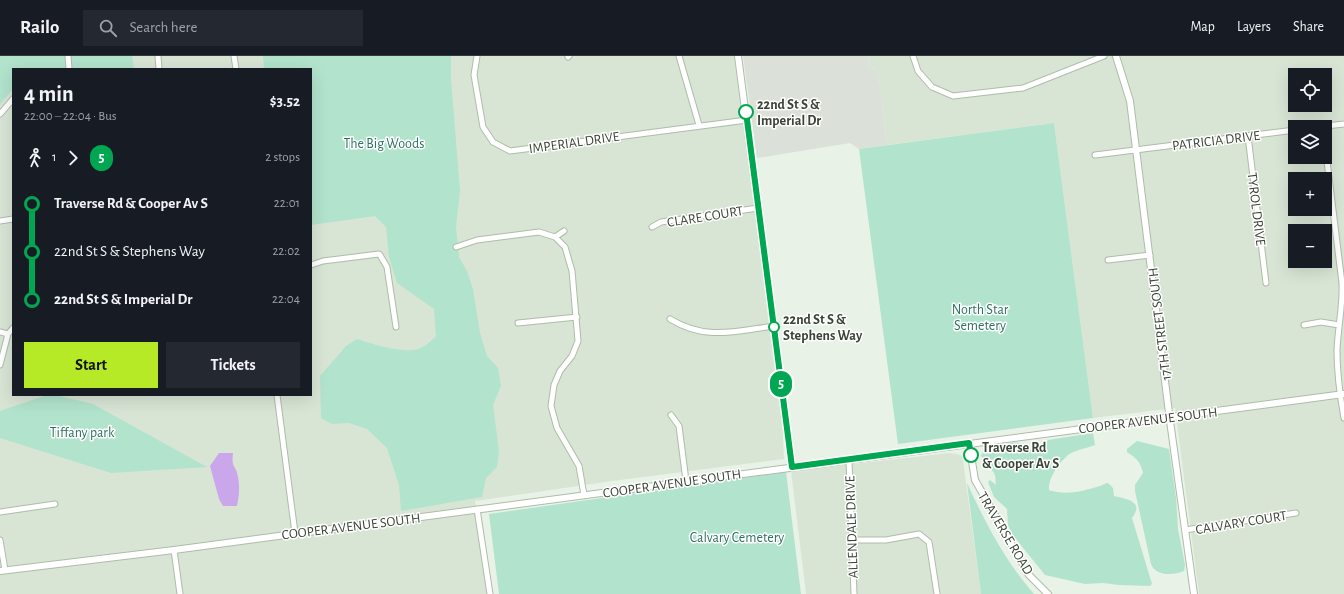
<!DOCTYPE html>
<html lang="en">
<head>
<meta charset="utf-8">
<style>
  body { margin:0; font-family:"Alegreya Sans",sans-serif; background:#242831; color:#f1f3f6; height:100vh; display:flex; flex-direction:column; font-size:15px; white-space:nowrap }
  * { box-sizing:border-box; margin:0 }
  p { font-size:13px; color:#9ea1a6 }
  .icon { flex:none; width:22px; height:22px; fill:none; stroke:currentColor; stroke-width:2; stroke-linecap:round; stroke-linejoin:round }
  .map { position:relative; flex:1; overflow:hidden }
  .details { position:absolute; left:12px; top:12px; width:300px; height:328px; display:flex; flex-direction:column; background:#171b24; border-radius:0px; box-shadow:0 4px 16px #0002 }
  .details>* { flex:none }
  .badge { padding:0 8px; border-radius:13px; font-size:14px; line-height:26px }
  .buttons { position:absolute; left:1288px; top:12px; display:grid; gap:8px }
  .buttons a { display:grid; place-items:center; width:44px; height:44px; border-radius:0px; background:#171b24; box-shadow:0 4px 16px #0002; font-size:20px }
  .map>.badge { position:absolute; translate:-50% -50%; box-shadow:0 0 0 2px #fff }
  .legs { display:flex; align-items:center; gap:6px; height:44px; padding:0 12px; font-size:13px }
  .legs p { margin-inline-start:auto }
  .head { display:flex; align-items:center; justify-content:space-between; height:68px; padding:0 12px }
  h1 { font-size:22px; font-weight:600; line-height:30px }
  .button { display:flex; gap:8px; margin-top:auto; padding:8px 12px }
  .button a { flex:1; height:46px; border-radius:0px; background:#b6e926; color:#111; font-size:16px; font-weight:600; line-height:46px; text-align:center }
  .button a+a { background:#242831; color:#f1f3f6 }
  ul { padding:0 12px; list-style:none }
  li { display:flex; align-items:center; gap:14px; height:48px; font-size:15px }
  li i { display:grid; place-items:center; width:6px; height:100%; margin:0 5px; background:currentColor }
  li i::after { content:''; width:10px; height:10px; margin:-5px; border:3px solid; border-radius:50%; background:#171b24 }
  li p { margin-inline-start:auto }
  li:first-child i { background:linear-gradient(#0000 50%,currentColor 0) }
  li:last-child i { background:linear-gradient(currentColor 50%,#0000 0) }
  header { display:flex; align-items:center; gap:24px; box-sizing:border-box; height:56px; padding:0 20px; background:#171b24; border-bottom:1px solid #363941 }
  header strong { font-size:19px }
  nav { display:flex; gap:22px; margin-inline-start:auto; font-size:14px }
  .search { width:280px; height:36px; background:#242831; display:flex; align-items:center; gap:10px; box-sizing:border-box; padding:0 14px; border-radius:0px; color:#9ea1a6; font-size:15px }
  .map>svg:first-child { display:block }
  .residential { fill:#d8e5d5; fill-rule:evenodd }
  .industrial { fill:#dbe1d8 }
  .green { fill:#b2e3cd }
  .water { fill:#caa7ea }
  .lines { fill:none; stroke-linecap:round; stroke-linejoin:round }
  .minor-casing { stroke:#aebca9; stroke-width:7 }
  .tertiary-casing { stroke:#aebca9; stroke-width:8 }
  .minor { stroke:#fff; stroke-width:5 }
  .tertiary { stroke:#fff; stroke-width:6 }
  .line-1-casing { stroke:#fff; stroke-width:9 }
  .line-1 { stroke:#00a651; stroke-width:6 }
  .stop-1-dot { fill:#fff; stroke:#00a651; stroke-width:2 }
  .labels { text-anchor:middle; stroke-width:3; stroke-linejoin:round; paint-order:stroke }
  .stop-label { font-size:14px; font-weight:bold; fill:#3a4436; stroke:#fff; text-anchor:start }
  .street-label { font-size:14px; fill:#3a4436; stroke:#fff }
  .park-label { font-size:14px; fill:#2e715f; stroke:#fff }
</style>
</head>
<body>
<header>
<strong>Railo</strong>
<div class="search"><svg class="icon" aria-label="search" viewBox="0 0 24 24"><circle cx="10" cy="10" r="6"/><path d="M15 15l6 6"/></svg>Search here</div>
<nav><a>Map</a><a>Layers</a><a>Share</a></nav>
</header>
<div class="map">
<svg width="1344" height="538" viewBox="0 0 1344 538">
  <rect width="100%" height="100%" fill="#e8f2e6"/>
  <!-- residential -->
  <path class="residential" d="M0,0H277L279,13H13V339H311V169L432,0H734L782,362L784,403L612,425L475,445L488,538H0Z
    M868,0H1344V538H1199L1175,352L1093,362L1054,67L887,89L878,12L869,13ZM1295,19H1325V49H1295ZM1295,71H1325V101H1295ZM1295,123H1325V153H1295ZM1295,175H1325V205H1295Z
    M950,397L957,398L962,400L963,404L981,538H806L791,415Z"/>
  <!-- industrial -->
  <path class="industrial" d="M743,0H868L869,13L878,12L887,89L859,93L850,87L757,102Z"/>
  <!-- green -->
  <path class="green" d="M0,0H132L134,13H13V33L0,48Z
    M263,0H451V23L460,135L456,171L459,201L467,215L473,233L480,277L487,300L498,312L501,330L493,349L499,395L497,411L486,422L482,441L401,455L399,429L387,392L367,373L349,367L332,368L321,362L320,320L346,290L357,283C372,288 407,299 421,292C426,290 432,284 436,280L434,253L397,227L389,201L386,171L375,160L311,169V13H264Z
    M1054,67L1093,362L898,388L859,93Z
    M47,339H55L93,348L207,411L111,417L0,382V355Z
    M1093,377L1095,389C1087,392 1075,394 1068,399C1059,407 1048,422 1049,434C1066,440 1083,435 1100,430C1104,429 1105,427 1108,427L1113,432L1114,440C1126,443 1145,445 1132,462L1152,528L1150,530L1119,529L1103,527L1085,528L1045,519L1012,478L1008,469L1007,453L994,441L988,426L990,424L996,429C995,426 996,422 995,419C992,411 983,407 981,399L989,390C997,394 1009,399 1017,392L1008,387C1017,386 1024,386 1030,394L1041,393L1048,384Z
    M1137,385L1169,393L1176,442L1178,473L1185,509L1184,515C1174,519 1156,521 1151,508L1135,435V429L1143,417C1141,406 1135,401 1127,396V393Z
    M786,416L801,538H499L489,458Z
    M967,427C985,466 1005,505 1034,538H981Z"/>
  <!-- water -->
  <path class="water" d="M219,397H233C231,413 236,408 238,421C240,432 239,440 237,450H223L219,443L210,410Z"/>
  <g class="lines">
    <!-- minor casing -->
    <g class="minor-casing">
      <path id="minor" d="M68,0L69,13
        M158,0L159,13
        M234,0L236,13
        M477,0L474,19L483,71L493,86L510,95L747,64
        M679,0L699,69
        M913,0L918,15L932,31L953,40L1023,32L1104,0
        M568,1L569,0
        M0,58L13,43
        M1317,71L1344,68
        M1248,80L1266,227
        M1325,89L1342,227C1343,250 1338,271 1337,294C1337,317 1340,340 1344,362
        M1095,99L1295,74
        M0,165L13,163
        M652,171L661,166L758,152
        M555,181L564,175
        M456,191L477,184L539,176L555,181L565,191L572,215L578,285L572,300L560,315L554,329L551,350L557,372L579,410L584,439
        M1108,204L1150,199
        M311,209L323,205L379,198L380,199L387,211L396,271
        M670,263C706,285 735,275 774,270
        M518,267L577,261
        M1304,269L1321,266L1339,269
        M0,276L8,278
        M0,309L8,278L13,272
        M277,339L295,477
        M671,359L679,370L686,425
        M849,404L854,538
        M477,453L490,538
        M0,456L55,448
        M1185,474L1296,457
        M0,484L5,514
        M853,484H886L919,478L929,486L937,538
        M174,494L180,538"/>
    </g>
    <!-- tertiary casing -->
    <g class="tertiary-casing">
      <path id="tertiary" d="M738,0L792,411
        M1116,0L1130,45L1170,365L1194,538
        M969,387L975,424L1029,519L1048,538
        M0,515L174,494L1344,338"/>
    </g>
    <!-- minor -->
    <use href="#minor" class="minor"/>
    <!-- tertiary -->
    <use href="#tertiary" class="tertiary"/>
  </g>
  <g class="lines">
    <!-- line-1 casing -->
    <g class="line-1-casing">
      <path id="line-1" d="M746,56L792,411L969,387L971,399"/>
    </g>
    <!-- line-1 -->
    <use href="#line-1" class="line-1"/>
  </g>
  <!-- markers -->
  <g class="stop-1-dot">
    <circle cx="746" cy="56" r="7"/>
    <circle cx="774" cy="271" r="5"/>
    <circle cx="971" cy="399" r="7"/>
  </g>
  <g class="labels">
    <!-- stop labels -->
    <g class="stop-label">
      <text x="757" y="53">22nd St S &amp;<tspan x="757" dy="16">Imperial Dr</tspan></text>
      <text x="783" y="268">22nd St S &amp;<tspan x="783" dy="16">Stephens Way</tspan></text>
      <text x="982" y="396">Traverse Rd<tspan x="982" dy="16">&amp; Cooper Av S</tspan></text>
    </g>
    <!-- street labels -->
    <g class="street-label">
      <text transform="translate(1216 84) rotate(-7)" y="5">PATRICIA DRIVE</text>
      <text transform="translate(574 86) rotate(-8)" y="5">IMPERIAL DRIVE</text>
      <text transform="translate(1257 153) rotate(83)" y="5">TYROL DRIVE</text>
      <text transform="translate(705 160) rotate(-9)" y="5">CLARE COURT</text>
      <text transform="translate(1159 268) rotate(-97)" y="5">17TH STREET SOUTH</text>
      <text transform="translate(1148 364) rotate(-7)" y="5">COOPER AVENUE SOUTH</text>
      <text transform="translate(672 427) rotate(-8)" y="5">COOPER AVENUE SOUTH</text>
      <text transform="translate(1241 466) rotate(-9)" y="5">CALVARY COURT</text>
      <text transform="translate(351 470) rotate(-7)" y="5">COOPER AVENUE SOUTH</text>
      <text transform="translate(851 471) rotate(-92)" y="5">ALLENDALE DRIVE</text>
      <text transform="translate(1006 477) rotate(59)" y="5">TRAVERSE ROAD</text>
    </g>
    <!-- park labels -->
    <g class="park-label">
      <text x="384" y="92">The Big Woods</text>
      <text x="980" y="258">North Star<tspan x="980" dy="16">Semetery</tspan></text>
      <text x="82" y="381">Tiffany park</text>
      <text x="737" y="486">Calvary Cemetery</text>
    </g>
  </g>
</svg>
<div class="buttons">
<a><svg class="icon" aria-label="locate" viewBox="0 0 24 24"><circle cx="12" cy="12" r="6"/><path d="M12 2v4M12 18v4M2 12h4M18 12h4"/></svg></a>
<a><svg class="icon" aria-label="layers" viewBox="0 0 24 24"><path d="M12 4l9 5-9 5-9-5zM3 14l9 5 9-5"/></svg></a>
<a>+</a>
<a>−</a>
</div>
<b class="badge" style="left:781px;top:328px;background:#00a651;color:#fff">5</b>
<section class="details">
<div class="head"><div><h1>4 min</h1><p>22:00 – 22:04 · Bus</p></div><b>$3.52</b></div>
<div class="legs"><svg class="icon" aria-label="walk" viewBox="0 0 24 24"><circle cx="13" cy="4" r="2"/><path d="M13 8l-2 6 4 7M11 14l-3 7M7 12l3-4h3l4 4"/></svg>1<svg class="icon" aria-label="forward" viewBox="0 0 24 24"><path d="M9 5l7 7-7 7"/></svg><b class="badge" style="background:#00a651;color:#fff">5</b><p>2 stops</p></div>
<ul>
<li><i style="color:#00a651"></i><b>Traverse Rd &amp; Cooper Av S</b><p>22:01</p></li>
<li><i style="color:#00a651"></i><span>22nd St S &amp; Stephens Way</span><p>22:02</p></li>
<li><i style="color:#00a651"></i><b>22nd St S &amp; Imperial Dr</b><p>22:04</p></li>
</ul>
<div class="button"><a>Start</a><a>Tickets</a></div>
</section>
</div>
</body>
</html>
